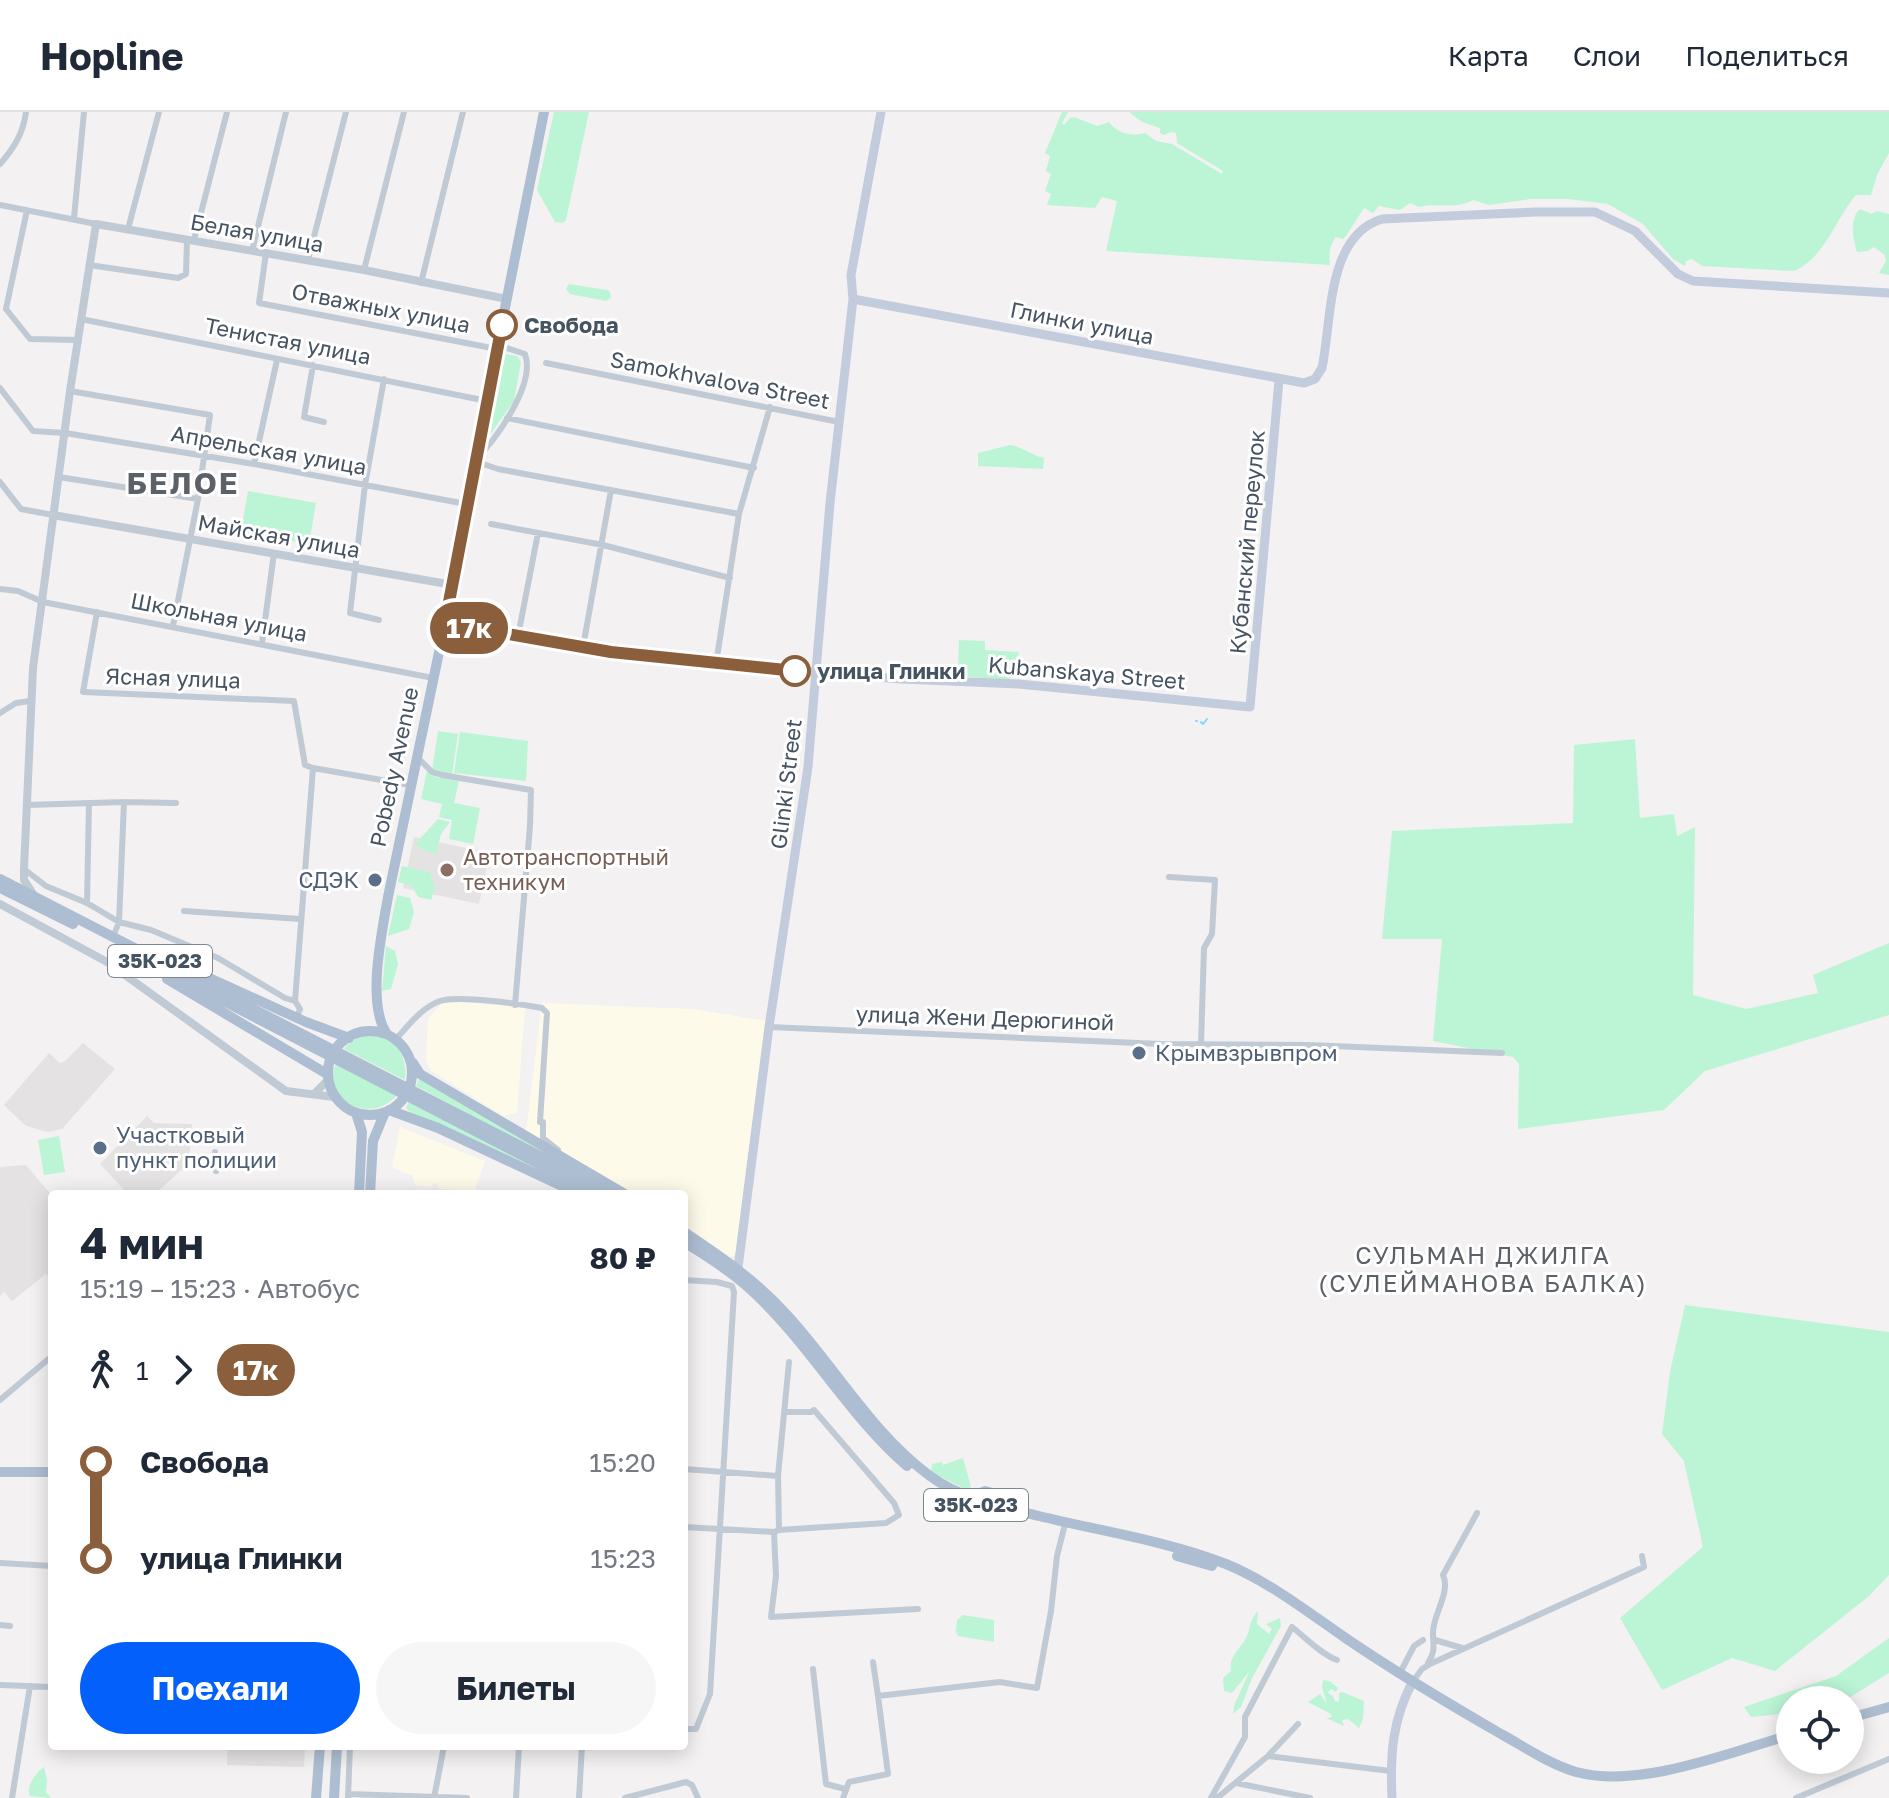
<!DOCTYPE html>
<html lang="ru">
<head>
<meta charset="utf-8">
<style>
  body { margin:0; font-family:"Golos Text",sans-serif; background:#f6f6f7; color:#1f2937; height:100vh; display:flex; flex-direction:column; font-size:30px; white-space:nowrap }
  * { box-sizing:border-box; margin:0 }
  p { font-size:26px; color:#747a83 }
  .icon { flex:none; width:44px; height:44px; fill:none; stroke:currentColor; stroke-width:2; stroke-linecap:round; stroke-linejoin:round }
  .map { position:relative; flex:1; overflow:hidden }
  .panel { position:absolute; left:48px; top:1078px; width:640px; height:560px; display:flex; flex-direction:column; background:#fff; border-radius:8px; box-shadow:0 4px 20px #0003 }
  .panel>* { flex:none }
  .badge { padding:0 16px; border-radius:26px; font-size:28px; line-height:52px }
  .buttons { position:absolute; left:1776px; top:1574px; display:grid; gap:16px }
  .buttons a { display:grid; place-items:center; width:88px; height:88px; border-radius:50%; background:#fff; box-shadow:0 4px 20px #0003; font-size:40px }
  .map>.badge { position:absolute; translate:-50% -50%; box-shadow:0 0 0 4px #fff }
  .legs { display:flex; align-items:center; gap:12px; height:88px; padding:0 32px; font-size:26px }
  .legs p { margin-inline-start:auto }
  .head { display:flex; align-items:center; justify-content:space-between; height:136px; padding:0 32px }
  h1 { font-size:44px; font-weight:700; line-height:60px }
  .primary-button { display:flex; gap:16px; margin-top:auto; padding:16px 32px }
  .primary-button a { flex:1; height:92px; border-radius:48px; background:#0360fb; color:#fff; font-size:32px; font-weight:700; line-height:92px; text-align:center }
  .primary-button a+a { background:#f6f6f7; color:#1f2937 }
  ul { padding:0 32px; list-style:none }
  li { display:flex; align-items:center; gap:28px; height:96px; font-size:30px }
  li i { display:grid; place-items:center; width:12px; height:100%; margin:0 10px; background:currentColor }
  li i::after { content:''; width:20px; height:20px; margin:-10px; border:6px solid; border-radius:50%; background:#fff }
  li p { margin-inline-start:auto }
  li:first-child i { background:linear-gradient(#0000 50%,currentColor 0) }
  li:last-child i { background:linear-gradient(currentColor 50%,#0000 0) }
  header { display:flex; align-items:center; gap:48px; box-sizing:border-box; height:112px; padding:0 40px; background:#fff; border-bottom:2px solid #e0e1e3 }
  header strong { font-size:38px }
  nav { display:flex; gap:44px; margin-inline-start:auto; font-size:28px }
  .map>svg:first-child { display:block }
  .commercial { fill:#fefaea }
  .education { fill:#e5e2e3 }
  .green { fill:#bbf5d5 }
  .lines { fill:none; stroke-linecap:round; stroke-linejoin:round }
  .stream { stroke:#83d8f7; stroke-width:2 }
  .minor { stroke:#c0cad4; stroke-width:6 }
  .tertiary { stroke:#c0cad4; stroke-width:8 }
  .secondary { stroke:#c2ccdc; stroke-width:9 }
  .primary { stroke:#aebed2; stroke-width:10 }
  .line-1-casing { stroke:#fff; stroke-width:18 }
  .line-1 { stroke:#8b5e3c; stroke-width:12 }
  .stop-1-dot { fill:#fff; stroke:#8b5e3c; stroke-width:4 }
  .education-dot { fill:#8d6e63; stroke:#fff; stroke-width:3 }
  .service-dot { fill:#5c6f8a; stroke:#fff; stroke-width:3 }
  .labels { text-anchor:middle; stroke-width:6; stroke-linejoin:round; paint-order:stroke }
  .shield { fill:#fff; stroke:#7e8790; stroke-width:2 }
  .shield-label { font-size:20px; font-weight:bold; fill:#465361 }
  .street-label { font-size:22px; fill:#465361; stroke:#fff }
  .stop-label { font-size:22px; font-weight:bold; fill:#465361; stroke:#fff; text-anchor:start }
  .education-label { font-size:22px; fill:#785e54; stroke:#fff; text-anchor:start }
  .service-label { font-size:22px; fill:#4e5e75; stroke:#fff; text-anchor:start }
  .neighbourhood-label { font-size:24px; letter-spacing:2px; fill:#5c6067; stroke:#fff }
  .district-label { font-size:30px; font-weight:bold; letter-spacing:2px; fill:#5c6067; stroke:#fff }
</style>
</head>
<body>
<header>
<strong>Hopline</strong>
<nav><a>Карта</a><a>Слои</a><a>Поделиться</a></nav>
</header>
<div class="map">
<svg width="1889" height="1686" viewBox="0 0 1889 1686">
  <rect width="100%" height="100%" fill="#f3f1f1"/>
  <!-- commercial -->
  <path class="commercial" d="M452,889L525,896L517,1001L503,1004L430,958L426,948L428,907L442,891Z
    M542,891L693,897L767,909L737,1140L734,1144L728,1145L684,1117V1082H628L526,1019Z
    M400,1015L485,1049L474,1080L438,1076V1072L433,1071L432,1075L415,1073L412,1064L392,1055Z"/>
  <!-- education -->
  <path class="education" d="M414,725L490,741L479,792L403,776Z
    M83,931L115,957L62,1017L48,1020L26,1014L4,993L49,941L60,951L64,950Z
    M147,1004L154,1011L192,1012L189,1051L155,1082H128L100,1052Z
    M26,1053L52,1084V1161L48,1164L46,1162L12,1189L4,1180L0,1184V1055Z
    M228,1634H305L304,1655L227,1653Z"/>
  <!-- green -->
  <path class="green" d="M554,0H589L566,108L563,111L555,110L537,78Z
    M1062,0H1068L1062,11L1064,13L1070,6L1074,5L1097,14L1109,10C1117,21 1131,25 1145,21L1156,29L1172,32L1222,62L1223,59L1177,31L1176,21L1171,20L1164,23L1160,21V16L1142,10L1129,0H1889V41L1877,63L1871,83H1856C1835,107 1825,146 1794,159L1702,154L1692,147L1686,149L1685,154L1673,147L1643,112L1608,92L1568,87H1531L1489,93L1473,88C1456,98 1436,90 1419,95L1410,91L1400,98L1379,94L1373,101L1364,96L1346,124L1343,127L1336,125C1329,134 1329,142 1330,153L1106,139L1117,89L1102,85L1095,96L1047,93L1051,82L1045,79L1051,62L1046,59L1050,44L1045,41Z
    M1860,97L1871,102L1877,99L1889,102V163L1879,161L1886,149L1885,143L1874,135L1868,139L1857,140C1853,127 1849,107 1860,97Z
    M569,172L607,178L610,180L611,186L606,189L570,182L566,177Z
    M505,242L517,244L521,250L514,289L484,331Z
    M1010,333C1023,335 1031,343 1044,346L1043,357L978,354V341Z
    M248,379L316,391L309,432L241,420Z
    M959,528L985,529V538L1019,540L1011,566L1007,568L962,564L958,557Z
    M438,619L458,622L452,662L432,659Z
    M460,620L528,629L526,669L454,661Z
    M1635,627L1640,706L1674,702L1677,724L1695,715L1693,883L1746,897L1818,881L1813,863L1889,831V903L1705,959L1664,998L1518,1017L1519,952L1513,945L1433,929L1442,827H1382L1392,719L1573,711L1574,633Z
    M427,659L436,665L459,669L454,691L480,696L473,732L449,727L452,708L439,705L442,692L421,687Z
    M438,707L450,710L441,722L436,742L422,737L415,732Z
    M402,754L430,760L435,776L431,788L418,785L412,774L398,770Z
    M397,783L410,786L414,800L409,817L388,824Z
    M386,834L395,839L398,852L391,877L382,879Z
    M364,923C393,923 408,940 405,968L344,937L351,929Z
    M336,951L397,983C369,1015 321,987 336,951Z
    M420,965L590,1066L418,975L416,974Z
    M409,989L584,1078L413,1003L406,996Z
    M59,1024L65,1060L44,1063L38,1028Z
    M1685,1193L1889,1220V1463L1869,1484L1775,1559L1732,1546L1662,1578L1620,1506L1703,1435L1684,1349L1662,1322L1670,1260Z
    M963,1346L971,1375L967,1378L931,1360L932,1352L942,1350L943,1353Z
    M1258,1499L1257,1512L1269,1522L1272,1517L1266,1512L1280,1506L1281,1514L1252,1566L1241,1595L1233,1602L1234,1594L1249,1560L1232,1581L1224,1579L1223,1566L1231,1559C1228,1544 1242,1536 1247,1524C1251,1514 1250,1507 1258,1499Z
    M963,1503L994,1508V1530L958,1524L956,1519L957,1508Z
    M1889,1526V1561L1847,1587L1790,1588V1601L1751,1605L1744,1595L1836,1564Z
    M1323,1568L1330,1569L1338,1576L1336,1580L1331,1577L1328,1581L1333,1584L1335,1589L1339,1590V1581L1342,1580L1364,1589L1363,1607L1359,1616L1348,1607L1342,1608L1344,1614L1326,1606L1332,1605L1331,1602L1308,1590L1320,1582L1327,1592L1322,1575Z
    M44,1655L47,1668L46,1680L51,1686L30,1684C25,1675 37,1659 44,1655Z"/>
  <g class="lines">
    <!-- stream -->
    <path class="stream" d="M1196,609H1197
      M1201,610L1203,612L1207,607"/>
    <!-- minor -->
    <path class="minor" d="M0,52C14,36 23,22 26,0
      M0,93L96,112
      M74,106L84,0
      M128,117L159,0
      M194,128L227,0
      M252,139L286,0
      M266,141L259,191L497,237L507,236L525,242C536,272 496,328 474,349L498,357L739,402
      M308,148L346,0
      M89,153L178,166L186,162L187,127
      M364,158L404,0
      M421,171L463,0
      M6,197L27,98
      M6,197L30,227L79,228
      M81,207L487,289
      M546,251L839,310
      M313,253L304,305L324,310
      M0,276L33,319L65,321L254,352L466,392
      M70,279L210,303L198,387L173,514
      M507,306L754,356
      M254,352L277,248
      M59,365L198,387
      M0,370L21,397L53,403
      M491,412L603,433L730,466
      M0,477L18,479L43,490L433,566
      M97,500L83,580L294,589L305,653L313,656L295,889L300,897L297,905
      M379,508L350,501L365,373L384,267
      M518,524L538,421
      M262,531L274,441
      M583,535L611,378
      M716,552L739,402L770,295
      M0,601L16,591L30,589
      M418,646L432,660L442,663L531,678L530,714L515,893
      M313,656L410,673
      M27,693L124,690L176,691
      M24,757L46,774L87,791L119,810L151,818L218,846L285,886L295,889
      M1169,765L1215,768L1212,822L1204,836L1201,933
      M87,791L89,691
      M184,799L300,807
      M113,825L119,810L124,690
      M769,915L1161,932L1308,933L1502,941
      M396,927C408,914 422,895 440,889C458,883 521,892 542,896L547,901L540,1010H543V1026L558,1038
      M215,1040L216,1059
      M684,1168L717,1170L732,1174L734,1180L710,1582L696,1617H684
      M789,1250L778,1364L779,1418L774,1420L776,1464L771,1505L918,1497
      M0,1288L52,1244
      M684,1357L778,1364
      M684,1415L774,1420
      M779,1418L886,1411L899,1403L894,1391L814,1298L811,1300H785
      M0,1451L52,1454
      M0,1513L10,1514
      M1435,1528L1462,1536
      M873,1550L878,1584
      M1428,1551C1436,1539 1433,1533 1433,1520C1433,1503 1451,1480 1443,1463L1477,1401
      M813,1557L826,1672L845,1677
      M1400,1561L1414,1534L1423,1528
      M1413,1569L1422,1557L1430,1552L1644,1455L1642,1444
      M0,1573L52,1575
      M1268,1644L1390,1659
      M1236,1671L1310,1686
      M348,1682L467,1686
      M12,1686L30,1574
      M348,1686L350,1634
      M434,1686L444,1634
      M516,1686L519,1634
      M579,1686L582,1634
      M625,1686L686,1670L692,1673L698,1686
      M843,1686L849,1670L888,1662L878,1584L1000,1570L1037,1576L1051,1499L1057,1444L1064,1416
      M1211,1686L1245,1625V1605L1292,1515C1306,1526 1321,1542 1337,1548
      M1217,1686L1268,1644L1298,1612
      M1796,1686L1889,1647"/>
    <!-- tertiary -->
    <path class="tertiary" d="M53,403L453,473
      M33,782L24,768V757L33,556L70,279L96,112L364,158L507,187
      M0,792L107,850L286,979L334,985
      M314,982L327,969"/>
    <!-- secondary -->
    <path class="secondary" d="M853,187L1304,271L1315,267L1322,256C1332,209 1326,124 1382,107L1536,100H1595L1635,119L1678,162L1693,169L1889,181
      M445,511L611,540L716,552L902,567L1019,572L1250,595L1279,268
      M738,1156L769,915L808,655L830,391L853,187L851,163L881,0
      M1392,1686C1390,1643 1392,1608 1413,1569"/>
    <!-- primary -->
    <path class="primary" d="M0,767L614,1082
      M0,776L73,812
      M129,840L150,855
      M148,850L597,1082
      M174,850L306,910L349,926
      M167,867L327,962
      M328 961a42 42 0 1 1 84 0a42 42 0 1 1-84 0Z
      M387,922C366,892 382,820 388,785L453,473L461,417L544,0
      M413,951L420,962L625,1082
      M389,998L438,1016L579,1082
      M356,1001L362,1020L359,1082
      M370,1082L373,1029L385,1000
      M684,1120C723,1146 758,1170 789,1205C836,1257 873,1322 930,1364C961,1387 1002,1395 1039,1404C1101,1419 1167,1429 1226,1452C1270,1470 1309,1501 1347,1527C1397,1561 1449,1592 1501,1622C1525,1635 1549,1652 1576,1660C1640,1677 1728,1641 1790,1623
      M684,1130C707,1144 729,1158 749,1176C808,1229 847,1302 907,1354
      M0,1360H52
      M972,1385L985,1379L1009,1385L1014,1390L1011,1404
      M1177,1444L1212,1454
      M1850,1606L1889,1595
      M316,1686L320,1634
      M334,1686L337,1634"/>
  </g>
  <g class="lines">
    <!-- line-1 casing -->
    <g class="line-1-casing">
      <path id="line-1" d="M502,213L445,511L611,540L795,559"/>
    </g>
    <!-- line-1 -->
    <use href="#line-1" class="line-1"/>
  </g>
  <!-- markers -->
  <g class="stop-1-dot">
    <circle cx="502" cy="213" r="14"/>
    <circle cx="795" cy="559" r="14"/>
  </g>
  <circle class="education-dot" cx="447" cy="758" r="8"/>
  <g class="service-dot">
    <circle cx="375" cy="768" r="8"/>
    <circle cx="1139" cy="941" r="8"/>
    <circle cx="100" cy="1036" r="8"/>
  </g>
  <g class="labels">
    <!-- shield labels -->
    <g class="shield">
      <rect x="108" y="833" width="104" height="32" rx="6"/>
      <rect x="924" y="1377" width="104" height="32" rx="6"/>
    </g>
    <g class="shield-label">
      <text x="160" y="856">35К-023</text>
      <text x="976" y="1400">35К-023</text>
    </g>
    <!-- street labels -->
    <g class="street-label">
      <text transform="translate(257 121) rotate(10)" y="8">Белая улица</text>
      <text transform="translate(381 196) rotate(11)" y="8">Отважных улица</text>
      <text transform="translate(1082 211) rotate(11)" y="8">Глинки улица</text>
      <text transform="translate(288 229) rotate(11)" y="8">Тенистая улица</text>
      <text transform="translate(720 268) rotate(11)" y="8">Samokhvalova Street</text>
      <text transform="translate(269 338) rotate(10)" y="8">Апрельская улица</text>
      <text transform="translate(279 424) rotate(10)" y="8">Майская улица</text>
      <text transform="translate(1247 430) rotate(-85)" y="8">Кубанский переулок</text>
      <text transform="translate(219 505) rotate(11)" y="8">Школьная улица</text>
      <text transform="translate(1087 561) rotate(5)" y="8">Kubanskaya Street</text>
      <text transform="translate(173 566) rotate(2)" y="8">Ясная улица</text>
      <text transform="translate(394 655) rotate(-78)" y="8">Pobedy Avenue</text>
      <text transform="translate(786 672) rotate(-83)" y="8">Glinki Street</text>
      <text transform="translate(985 906) rotate(2)" y="8">улица Жени Дерюгиной</text>
    </g>
    <!-- stop labels -->
    <g class="stop-label">
      <text x="524" y="221">Свобода</text>
      <text x="817" y="567">улица Глинки</text>
    </g>
    <!-- education labels -->
    <g class="education-label">
      <text x="463" y="753">Автотранспортный<tspan x="463" dy="25">техникум</tspan></text>
    </g>
    <!-- service labels -->
    <g class="service-label">
      <text x="359" y="776" text-anchor="end">СДЭК</text>
      <text x="1155" y="949">Крымвзрывпром</text>
      <text x="116" y="1031">Участковый<tspan x="116" dy="25">пункт полиции</tspan></text>
    </g>
    <!-- neighbourhood labels -->
    <g class="neighbourhood-label">
      <text x="1483" y="1152">СУЛЬМАН ДЖИЛГА<tspan x="1483" dy="28">(СУЛЕЙМАНОВА БАЛКА)</tspan></text>
    </g>
    <!-- district labels -->
    <g class="district-label">
      <text x="183" y="382">БЕЛОЕ</text>
    </g>
  </g>
</svg>
<div class="buttons">
<a><svg class="icon" aria-label="locate" viewBox="0 0 24 24"><circle cx="12" cy="12" r="6"/><path d="M12 2v4M12 18v4M2 12h4M18 12h4"/></svg></a>
</div>
<b class="badge" style="left:469px;top:516px;background:#8b5e3c;color:#fff">17к</b>
<section class="panel">
<div class="head"><div><h1>4 мин</h1><p>15:19 – 15:23 · Автобус</p></div><b>80 ₽</b></div>
<div class="legs"><svg class="icon" aria-label="walk" viewBox="0 0 24 24"><circle cx="13" cy="4" r="2"/><path d="M13 8l-2 6 4 7M11 14l-3 7M7 12l3-4h3l4 4"/></svg>1<svg class="icon" aria-label="forward" viewBox="0 0 24 24"><path d="M9 5l7 7-7 7"/></svg><b class="badge" style="background:#8b5e3c;color:#fff">17к</b></div>
<ul>
<li><i style="color:#8b5e3c"></i><b>Свобода</b><p>15:20</p></li>
<li><i style="color:#8b5e3c"></i><b>улица Глинки</b><p>15:23</p></li>
</ul>
<div class="primary-button"><a>Поехали</a><a>Билеты</a></div>
</section>
</div>
</body>
</html>
